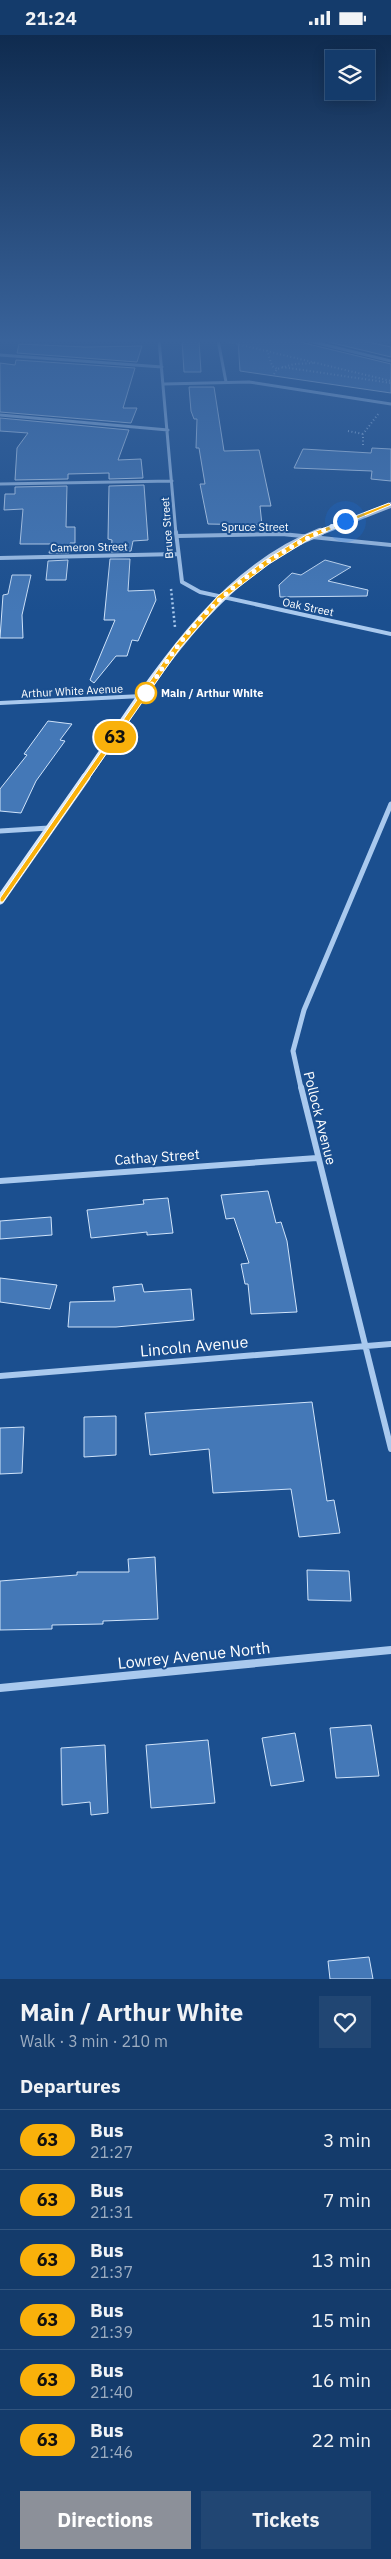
<!DOCTYPE html>
<html lang="en">
<head>
<meta charset="utf-8">
<style>
  body { margin:0; font-family:"IBM Plex Sans",sans-serif; background:#214673; color:#f1f3f6; height:100vh; display:flex; flex-direction:column; font-size:19px; white-space:nowrap }
  * { box-sizing:border-box; margin:0 }
  p { font-size:16px; color:#9dadc1 }
  .icon { flex:none; width:28px; height:28px; fill:none; stroke:currentColor; stroke-width:2; stroke-linecap:round; stroke-linejoin:round }
  .map { position:relative; height:1944px; overflow:hidden }
  .details { display:flex; flex-direction:column; background:#143b6b; flex:1 }
  .details>* { flex:none }
  .badge { padding:0 10px; border-radius:16px; font-size:18px; line-height:32px }
  .buttons { position:absolute; left:325px; top:15px; display:grid; gap:10px }
  .buttons a { display:grid; place-items:center; width:50px; height:50px; border-radius:0px; background:#143b6b; box-shadow:0 2px 12px #0003,0 0 0 1px #33557e; font-size:25px }
  .you { position:absolute; width:25px; height:25px; margin:-12px; border:4px solid #fff; border-radius:50%; background:#1a73e8; box-shadow:0 0 0 8px #1a73e833 }
  .map>.badge { position:absolute; translate:-50% -50%; box-shadow:0 0 0 2px #fff }
  h2 { padding:0 20px; font-size:19px; line-height:45px }
  .round { display:grid; place-items:center; flex:none; width:52px; height:52px; border-radius:0px; background:#214673 }
  .overview { display:flex; align-items:center; justify-content:space-between; height:85px; padding:0 20px }
  h1 { font-size:24px; font-weight:700; line-height:38px }
  .action { display:flex; gap:10px; margin-top:auto; padding:10px 20px }
  .action a { flex:1; height:58px; border-radius:0px; background:#8c9099; color:#fff; font-size:20px; font-weight:700; line-height:58px; text-align:center }
  .action a+a { background:#214673; color:#f1f3f6 }
  ul { padding:0; list-style:none }
  li { display:flex; align-items:center; gap:15px; height:60px; padding:0 20px; border-top:1px solid #33557e }
  li div { flex:1 }
  li b { display:block; font-size:19px }
  li em { font-style:normal }
  li .badge { min-width:55px; font-weight:700; text-align:center }
  .status { display:flex; justify-content:space-between; align-items:center; height:35px; padding:0 25px; background:#143b6b; direction:ltr }
  .status svg { height:14px; fill:currentColor }
  .map>svg:first-child { display:block }
  .building { fill:#4478b7; stroke:#cfe3fa }
  .lines { fill:none; stroke-linecap:round; stroke-linejoin:round }
  .path-far1 { stroke:#a9c9ee; stroke-width:2; stroke-dasharray:1 2.5; stroke-linecap:butt }
  .path { stroke:#a9c9ee; stroke-width:2.5; stroke-dasharray:2 2.5; stroke-linecap:butt }
  .minor-far4 { stroke:#a9c9ee; stroke-width:3 }
  .minor-far3 { stroke:#a9c9ee; stroke-width:4 }
  .minor-far2 { stroke:#a9c9ee; stroke-width:5 }
  .minor-far1 { stroke:#a9c9ee; stroke-width:6 }
  .minor { stroke:#a9c9ee; stroke-width:8 }
  .secondary-far2 { stroke:#d6e6fa; stroke-width:5.5 }
  .secondary-far1 { stroke:#d6e6fa; stroke-width:8 }
  .secondary { stroke:#d6e6fa; stroke-width:9 }
  .line { fill:#f9b10b; stroke:#fff }
  .walk { stroke:#fff; stroke-width:5; stroke-dasharray:0 9 }
  .stop-dot { fill:#fff; stroke:#f9b10b; stroke-width:2.5 }
  .labels { text-anchor:middle; stroke-width:4; stroke-linejoin:round; paint-order:stroke }
  .far-street-label { font-size:11px; fill:#fff; stroke:#1b4f8f }
  .far-stop-label { font-size:11px; font-weight:bold; fill:#fff; stroke:#1b4f8f; text-anchor:start }
  .street-label { font-size:14px; fill:#fff; stroke:#1b4f8f }
  .near-street-label { font-size:16px; fill:#fff; stroke:#1b4f8f }
</style>
</head>
<body>
<div class="status"><b>21:24</b><svg viewBox="0 0 49 12"><path d="M0 12V9h3v3zM5 12V6h3v6zM10 12V3h3v9zM15 12V0h3v12zM26 1h20v11H26zM47 4h2v5h-2z"/></svg></div>
<div class="map">
<svg width="391" height="1944" viewBox="0 0 391 1944">
  <rect width="100%" height="100%" fill="#1b4f8f"/>
  <!-- building -->
  <path class="building" d="M182,305H199L201,337H184Z
    M238,305H302L304,308L391,329V358L240,336Z
    M320,305H359L391,312V322Z
    M19,309L86,312L142,311L137,327L17,318Z
    M16,325L135,333L123,373H137L131,388L0,377V328L15,330Z
    M189,352H214L224,416L259,415L271,471H260L262,490L208,489L200,449H205L199,413H196L197,384H194L191,376Z
    M0,383L129,395L118,425L141,424L143,443L109,444V438L68,439V444L15,445L17,413L28,398L0,396Z
    M372,413L391,414V446L371,444L372,436L294,433L303,414L371,418Z
    M144,450L148,505L133,506L131,516L111,517L112,505L108,504L109,451Z
    M67,451L66,492H75V508H70L69,518H49L51,509H20L23,474L4,475L5,459H15V452Z
    M110,524H130L128,556L154,555L156,565L138,606L132,605L127,621H116L94,648L90,645L115,585H104Z
    M68,525L66,545H46L48,526Z
    M325,525L351,532L328,546L368,555L367,561L280,562L279,550L292,538L301,540Z
    M12,540H31L22,580L23,603H0L3,560L8,559Z
    M48,686L72,689L60,705L65,706L36,746L21,778L0,776V754L27,720L24,719Z
    M268,1156L276,1188L281,1187L287,1206L297,1277L251,1279L248,1249H245L241,1229L249,1228L234,1183L226,1184L221,1160Z
    M168,1163L173,1198L147,1200V1197L91,1203L87,1175L144,1169L143,1165Z
    M51,1182L52,1200L0,1204V1186Z
    M0,1243L57,1250L50,1274L0,1267Z
    M142,1249L144,1257L191,1254L194,1285L116,1292H68L70,1267L115,1266L113,1252Z
    M312,1367L327,1466L334,1465L340,1498L299,1502L291,1454L213,1458L209,1414L150,1420L145,1378Z
    M116,1381V1420L84,1422V1382Z
    M24,1392L22,1438L0,1439V1393Z
    M155,1522L158,1584L103,1586V1589L52,1590V1594L0,1595V1546L77,1540V1537H129L128,1524Z
    M307,1535L349,1536L351,1566L308,1565Z
    M371,1690L379,1741L336,1743L330,1693Z
    M295,1698L304,1746L271,1751L262,1703Z
    M208,1705L215,1768L151,1773L146,1710Z
    M105,1710L108,1778L91,1780L90,1767L62,1770L61,1713Z
    M369,1922L373,1944H330L328,1926Z"/>
  <g class="lines">
    <!-- path-far1 -->
    <path class="path-far1" d="M229,307L391,346
      M267,315L272,331L277,334
      M282,332L391,348
      M274,339L277,334L294,329L316,328
      M348,396L363,399
      M363,410V399L379,378"/>
    <!-- path -->
    <path class="path" d="M171,554L175,592"/>
    <!-- minor-far4 -->
    <path class="minor-far4" d="M159,305L176,499
      M218,305L226,347
      M305,305L391,326
      M0,320L162,332
      M164,349L249,347L391,369
      M0,380L168,395
      M0,449L172,446"/>
    <!-- minor-far3 -->
    <path class="minor-far3" d="M176,497L182,547L200,557L391,599
      M178,501L282,499L391,510
      M0,523L178,519
      M0,668L142,661"/>
    <!-- minor-far2 -->
    <path class="minor-far2" d="M0,796L49,793
      M301,1053L293,1016L304,975L391,769"/>
    <!-- minor-far1 -->
    <path class="minor-far1" d="M301,1052L391,1414
      M0,1146L317,1123
      M0,1341L391,1309"/>
    <!-- minor -->
    <path class="minor" d="M0,1653L391,1615"/>
    <!-- secondary-far2 -->
    <path class="secondary-far2" d="M317,499L391,470"/>
    <!-- secondary-far1 -->
    <path class="secondary-far1" d="M85,743C148,653 212,539 320,497"/>
    <!-- secondary -->
    <path class="secondary" d="M0,865L86,742"/>
  </g>
  <!-- sky -->
  <linearGradient id="sky" x2="0" y2="1"><stop stop-color="#0f2b4f"/><stop offset="0.53" stop-color="#39639b"/><stop offset="1" stop-color="#39639b" stop-opacity="0"/></linearGradient>
  <rect width="391" height="577" fill="url(#sky)"/>
  <!-- line -->
  <path class="line" d="M389,468L391,470L311,503L269,529L223,564L180,613L3,867H0V863L175,610L218,561L264,526L306,500Z"/>
  <g class="lines">
    <!-- walk -->
    <path class="walk" d="M146,658L144,661C158,640 172,617 188,598C230,548 285,510 345,486"/>
  </g>
  <!-- markers -->
  <circle class="stop-dot" cx="146" cy="658" r="10"/>
  <g class="labels">
    <!-- far-street labels -->
    <g class="far-street-label">
      <text x="255" y="496">Spruce Street</text>
      <text transform="translate(167 493) rotate(-94)" y="4">Bruce Street</text>
      <text transform="translate(89 512) rotate(-1)" y="4">Cameron Street</text>
      <text transform="translate(308 572) rotate(12)" y="4">Oak Street</text>
      <text transform="translate(72 656) rotate(-3)" y="4">Arthur White Avenue</text>
    </g>
    <!-- far-stop labels -->
    <g class="far-stop-label">
      <text x="161" y="662">Main / Arthur White</text>
    </g>
    <!-- street labels -->
    <g class="street-label">
      <text transform="translate(320 1083) rotate(76)" y="5">Pollock Avenue</text>
      <text transform="translate(157 1122) rotate(-4)" y="5">Cathay Street</text>
    </g>
    <!-- near-street labels -->
    <g class="near-street-label">
      <text transform="translate(194 1311) rotate(-5)" y="6">Lincoln Avenue</text>
      <text transform="translate(194 1620) rotate(-6)" y="6">Lowrey Avenue North</text>
    </g>
  </g>
</svg>
<div class="buttons">
<a><svg class="icon" aria-label="layers" viewBox="0 0 24 24"><path d="M12 4l9 5-9 5-9-5zM3 14l9 5 9-5"/></svg></a>
</div>
<div class="you" style="left:345px;top:486px"></div>
<b class="badge" style="left:115px;top:702px;background:#f9b10b;color:#111">63</b>
</div>
<section class="details">
<div class="overview"><div><h1>Main / Arthur White</h1><p>Walk · 3 min · 210 m</p></div><a class="round"><svg class="icon" aria-label="heart" viewBox="0 0 24 24"><path d="M12 20l-8-8c-3-5 5-10 8-4 3-6 11-1 8 4z"/></svg></a></div>
<h2>Departures</h2>
<ul>
<li><span class="badge" style="background:#f9b10b;color:#111">63</span><div><b>Bus</b><p>21:27</p></div><em>3 min</em></li>
<li><span class="badge" style="background:#f9b10b;color:#111">63</span><div><b>Bus</b><p>21:31</p></div><em>7 min</em></li>
<li><span class="badge" style="background:#f9b10b;color:#111">63</span><div><b>Bus</b><p>21:37</p></div><em>13 min</em></li>
<li><span class="badge" style="background:#f9b10b;color:#111">63</span><div><b>Bus</b><p>21:39</p></div><em>15 min</em></li>
<li><span class="badge" style="background:#f9b10b;color:#111">63</span><div><b>Bus</b><p>21:40</p></div><em>16 min</em></li>
<li><span class="badge" style="background:#f9b10b;color:#111">63</span><div><b>Bus</b><p>21:46</p></div><em>22 min</em></li>
</ul>
<div class="action"><a>Directions</a><a>Tickets</a></div>
</section>
</body>
</html>
